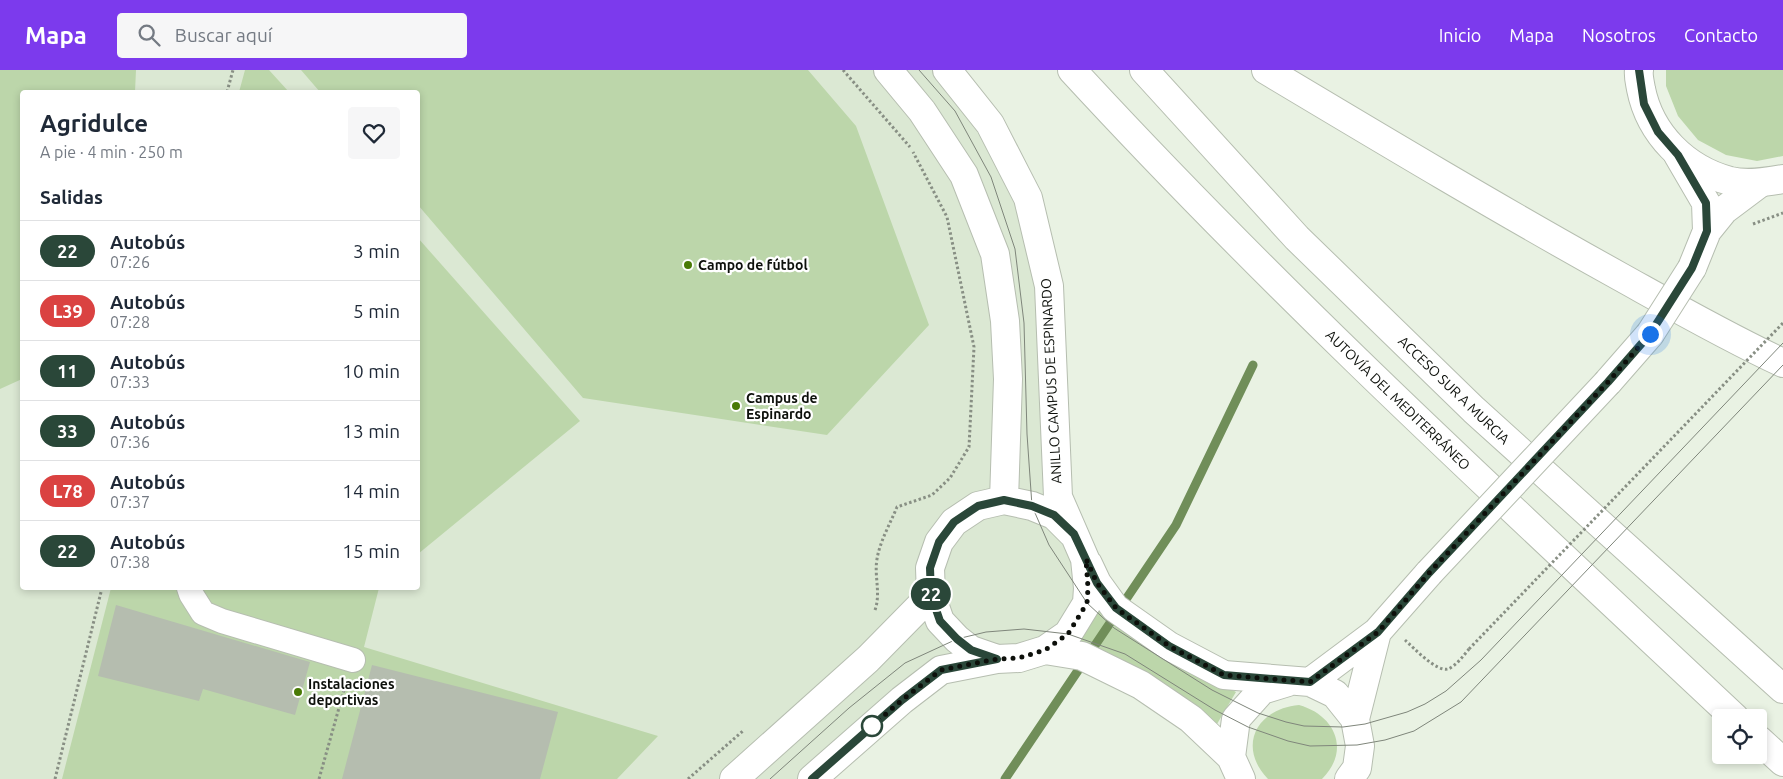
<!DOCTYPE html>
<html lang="es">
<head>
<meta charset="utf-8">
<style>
  body { margin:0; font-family:Ubuntu,sans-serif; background:#f6f6f7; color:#1f2937; height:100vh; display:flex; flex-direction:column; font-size:19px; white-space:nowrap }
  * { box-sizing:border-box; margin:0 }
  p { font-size:16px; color:#747a83 }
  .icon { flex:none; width:28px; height:28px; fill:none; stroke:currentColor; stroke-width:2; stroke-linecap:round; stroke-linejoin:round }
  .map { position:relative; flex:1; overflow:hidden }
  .sheet { position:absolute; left:20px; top:20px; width:400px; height:500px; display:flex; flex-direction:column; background:#fff; border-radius:5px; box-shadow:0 2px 8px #0003 }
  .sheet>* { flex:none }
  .badge { padding:0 10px; border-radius:16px; font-size:18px; line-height:32px }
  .tools { position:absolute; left:1712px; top:639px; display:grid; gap:10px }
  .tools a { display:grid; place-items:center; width:55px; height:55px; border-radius:5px; background:#fff; box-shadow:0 2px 8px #0003; font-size:25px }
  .you { position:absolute; width:25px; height:25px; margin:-12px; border:4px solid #fff; border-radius:50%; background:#1a73e8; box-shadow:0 0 0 8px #1a73e833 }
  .map>.badge { position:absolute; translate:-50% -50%; box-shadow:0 0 0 2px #fff }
  h2 { padding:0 20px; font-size:19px; line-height:45px }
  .round { display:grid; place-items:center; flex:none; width:52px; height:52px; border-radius:5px; background:#f6f6f7 }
  .head { display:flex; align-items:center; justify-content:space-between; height:85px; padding:0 20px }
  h1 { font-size:24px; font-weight:700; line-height:38px }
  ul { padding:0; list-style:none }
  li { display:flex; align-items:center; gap:15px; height:60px; padding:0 20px; border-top:1px solid #e0e1e3 }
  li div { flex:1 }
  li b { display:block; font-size:19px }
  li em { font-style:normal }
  li .badge { min-width:55px; font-weight:700; text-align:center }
  header { display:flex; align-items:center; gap:30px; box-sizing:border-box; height:70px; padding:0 25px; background:#7c3aed; color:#fff }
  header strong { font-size:24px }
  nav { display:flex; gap:28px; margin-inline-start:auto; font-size:18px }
  .search { width:350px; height:45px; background:#f6f6f7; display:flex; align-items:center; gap:12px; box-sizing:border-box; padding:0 18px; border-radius:5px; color:#747a83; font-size:19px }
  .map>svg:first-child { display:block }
  .built { fill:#dbe8d3; fill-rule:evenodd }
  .green { fill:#bcd6aa }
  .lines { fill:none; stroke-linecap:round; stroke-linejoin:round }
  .stream { stroke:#708e59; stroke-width:9 }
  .building { fill:#b5bdaf }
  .street-casing { stroke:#b6beb0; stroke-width:26 }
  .secondary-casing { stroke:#b6beb0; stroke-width:30 }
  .primary-casing { stroke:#b6beb0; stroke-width:30 }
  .highway-casing { stroke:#b6beb0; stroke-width:30 }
  .path { stroke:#888f84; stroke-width:3; stroke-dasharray:2.5 2.5; stroke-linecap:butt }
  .street { stroke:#fff; stroke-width:24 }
  .secondary { stroke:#fff; stroke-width:28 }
  .primary { stroke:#fff; stroke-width:28 }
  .highway { stroke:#fff; stroke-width:28 }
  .tram { stroke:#7f867b; stroke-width:1 }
  .secondary-bridge-casing { stroke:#b6beb0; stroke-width:30; stroke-linecap:butt }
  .path-bridge { stroke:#888f84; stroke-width:3; stroke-dasharray:2.5 2.5; stroke-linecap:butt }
  .secondary-bridge { stroke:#fff; stroke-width:28 }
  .line-casing { stroke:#fff; stroke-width:11 }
  .line { stroke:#2a4739; stroke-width:8 }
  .walk { stroke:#0d100b; stroke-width:5; stroke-dasharray:0 9 }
  .poi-dot { fill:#497a06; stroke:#fff; stroke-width:2 }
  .stop-dot { fill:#fff; stroke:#2a4739; stroke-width:2.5 }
  .labels { text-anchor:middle; stroke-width:4.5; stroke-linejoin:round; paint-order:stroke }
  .poi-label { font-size:14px; font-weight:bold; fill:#0d100b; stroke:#fff; text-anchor:start }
  .street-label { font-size:14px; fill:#0d100b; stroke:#fff }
</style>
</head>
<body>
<header>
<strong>Mapa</strong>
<div class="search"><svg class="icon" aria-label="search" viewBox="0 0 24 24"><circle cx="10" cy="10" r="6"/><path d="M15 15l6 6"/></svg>Buscar aquí</div>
<nav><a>Inicio</a><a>Mapa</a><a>Nosotros</a><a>Contacto</a></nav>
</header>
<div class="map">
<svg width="1783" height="709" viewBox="0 0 1783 709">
  <rect width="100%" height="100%" fill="#e9f2e3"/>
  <!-- built -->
  <path class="built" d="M0,0H947L1028,128L1056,400L1085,489L1068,564L941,600L812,709H0ZM22,22H418V518H22Z"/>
  <!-- green -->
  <path class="green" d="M0,0H136L135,22H22V309L0,319Z
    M245,0H269L289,22H239Z
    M301,0H808L856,56L929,255L827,365L583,328L418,135V22H320Z
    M1666,0H1783V86L1757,91L1726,85L1698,70L1678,46L1666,16Z
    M418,168L580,351L418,484Z
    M111,518H379L364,577L658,666L617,709H62Z
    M1098,531L1175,590L1236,622L1217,654L1161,615L1071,573Z
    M1299,635C1335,645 1351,680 1322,709H1268C1237,677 1256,639 1299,635Z"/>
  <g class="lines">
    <!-- stream -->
    <path class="stream" d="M1005,709L1176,455L1253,295"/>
  </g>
  <!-- building -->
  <path class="building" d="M116,535L310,592L295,645L203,619L199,631L98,606Z
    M372,595L558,642L540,709H342Z"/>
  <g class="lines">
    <!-- street casing -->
    <g class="street-casing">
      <path id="street" d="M189,518L191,524L203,543L222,551L353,590"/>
    </g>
    <!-- secondary casing -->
    <g class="secondary-casing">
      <path id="secondary" d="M888,0L922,41L964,105L995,184L1005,251L1008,309L1004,430
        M1678,85L1706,133L1707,161
        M1692,198L1707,161L1724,140L1760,113
        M1608,312L1650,264
        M1088,494L1097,513L1115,538L1169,576L1224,605L1310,612L1335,624L1355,649
        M1045,580L1082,586L1141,615L1191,649L1231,687L1241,709
        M997,589L971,580L957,569L940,551L931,525L930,498L939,472L954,452L978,436L1004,430L1032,436L1054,445L1072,463
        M1310,612L1377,562L1429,503
        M1231,687L1236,649L1262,620L1288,612
        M734,709L868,589L931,525
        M812,709L902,630L941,600L997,589L1019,588L1045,580L1068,564L1087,533L1088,518L1085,489L1058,427L1049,216L1028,128L990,54L947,0
        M1349,709L1357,698L1360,676L1355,649L1377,562"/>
    </g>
    <!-- primary casing -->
    <g class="primary-casing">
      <path id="primary" d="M1639,0C1638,6 1640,13 1641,19C1650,64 1685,99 1730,111C1747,115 1766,112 1783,109"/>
    </g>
    <!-- highway casing -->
    <g class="highway-casing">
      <path id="highway" d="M1072,0C1282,228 1509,436 1735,648
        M1144,0L1297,168L1474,340L1783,619
        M1266,0C1383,70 1500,140 1619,206C1673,236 1727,267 1783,293
        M1759,670L1783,692"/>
    </g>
    <!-- path -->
    <path class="path" d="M843,0L910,77
      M227,22L233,0
      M1753,154L1783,143
      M875,540C881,523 874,506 877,489C880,471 890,454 897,437L932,425L950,408L969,377L974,277L947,147L913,82
      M1405,570C1414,578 1436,602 1448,599C1456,596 1464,585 1469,579
      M55,709L102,518
      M319,709L346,613
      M688,709L744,660"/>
    <!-- street -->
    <use href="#street" class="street"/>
    <!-- secondary -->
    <use href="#secondary" class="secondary"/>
    <!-- primary -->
    <use href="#primary" class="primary"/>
    <!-- highway -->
    <use href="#highway" class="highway"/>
    <!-- tram -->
    <path class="tram" d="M919,0L955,41L991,107L1015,179L1024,253L1027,364L1032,436L1049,475L1087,533L1114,558L1212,620L1258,643L1286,652L1304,656L1343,657L1365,654L1407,642L1425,634L1446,621L1481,590L1783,273
      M770,709L849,638L905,593L957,569L986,562L1024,559L1068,564L1125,584L1215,640L1248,657L1288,671L1310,676L1357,675L1385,670L1414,661L1461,632L1783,295"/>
    <!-- secondary-bridge casing -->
    <g class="secondary-bridge-casing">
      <path id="secondary-bridge" d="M1650,264L1692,198
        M1429,503L1608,312"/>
    </g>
    <!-- path-bridge -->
    <path class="path-bridge" d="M1469,579L1783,253"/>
    <!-- secondary-bridge -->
    <use href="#secondary-bridge" class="secondary-bridge"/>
  </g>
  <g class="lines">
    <!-- line casing -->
    <g class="line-casing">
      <path id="line" d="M812,709L902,630L941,600L997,589L971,580L957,569L940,551L931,525L930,498L939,472L954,452L978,436L1004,430L1032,436L1054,445L1074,464L1097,513L1116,538L1169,576L1224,605L1310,612L1378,562L1429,503L1608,312L1650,264L1692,198L1707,161L1706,133L1678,85L1658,62L1644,34L1639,0"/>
    </g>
    <!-- line -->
    <use href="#line" class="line"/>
    <!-- walk -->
    <path class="walk" d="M872,656L902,630L941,600L997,589L1019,588L1045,580L1068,564L1087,533L1088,518L1086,489L1097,513L1116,538L1169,576L1224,605L1310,612L1378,562L1429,503L1608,312L1650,264"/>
  </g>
  <!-- markers -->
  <g class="poi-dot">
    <circle cx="688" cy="195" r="5"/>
    <circle cx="736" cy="336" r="5"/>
    <circle cx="298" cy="622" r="5"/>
  </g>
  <circle class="stop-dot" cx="872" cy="656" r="10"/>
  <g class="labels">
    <!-- poi labels -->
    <g class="poi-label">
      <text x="698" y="200">Campo de fútbol</text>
      <text x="746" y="333">Campus de<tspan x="746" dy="16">Espinardo</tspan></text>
      <text x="308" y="619">Instalaciones<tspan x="308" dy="16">deportivas</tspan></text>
    </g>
    <!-- street labels -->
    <g class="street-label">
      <text transform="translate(1051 311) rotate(-93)" y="5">ANILLO CAMPUS DE ESPINARDO</text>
      <text transform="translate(1454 320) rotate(44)" y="5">ACCESO SUR A MURCIA</text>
      <text transform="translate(1398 330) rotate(44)" y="5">AUTOVÍA DEL MEDITERRÁNEO</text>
    </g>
  </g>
</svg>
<div class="tools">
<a><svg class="icon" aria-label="locate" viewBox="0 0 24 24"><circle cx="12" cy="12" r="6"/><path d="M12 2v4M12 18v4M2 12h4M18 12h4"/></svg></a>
</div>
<div class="you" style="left:1650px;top:264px"></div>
<b class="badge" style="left:931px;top:524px;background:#2a4739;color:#fff">22</b>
<section class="sheet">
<div class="head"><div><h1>Agridulce</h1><p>A pie · 4 min · 250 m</p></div><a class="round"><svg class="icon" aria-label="heart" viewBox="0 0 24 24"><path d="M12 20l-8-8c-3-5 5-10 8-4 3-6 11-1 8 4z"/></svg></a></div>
<h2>Salidas</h2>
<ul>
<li><span class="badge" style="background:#2a4739;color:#fff">22</span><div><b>Autobús</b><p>07:26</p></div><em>3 min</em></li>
<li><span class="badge" style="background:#da4241;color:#fff">L39</span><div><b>Autobús</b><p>07:28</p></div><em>5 min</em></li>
<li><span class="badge" style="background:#2a4739;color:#fff">11</span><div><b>Autobús</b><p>07:33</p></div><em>10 min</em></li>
<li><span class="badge" style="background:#294738;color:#fff">33</span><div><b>Autobús</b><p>07:36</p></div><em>13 min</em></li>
<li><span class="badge" style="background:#da4241;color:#fff">L78</span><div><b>Autobús</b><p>07:37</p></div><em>14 min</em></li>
<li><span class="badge" style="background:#2a4739;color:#fff">22</span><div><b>Autobús</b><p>07:38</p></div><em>15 min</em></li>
</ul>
</section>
</div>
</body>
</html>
